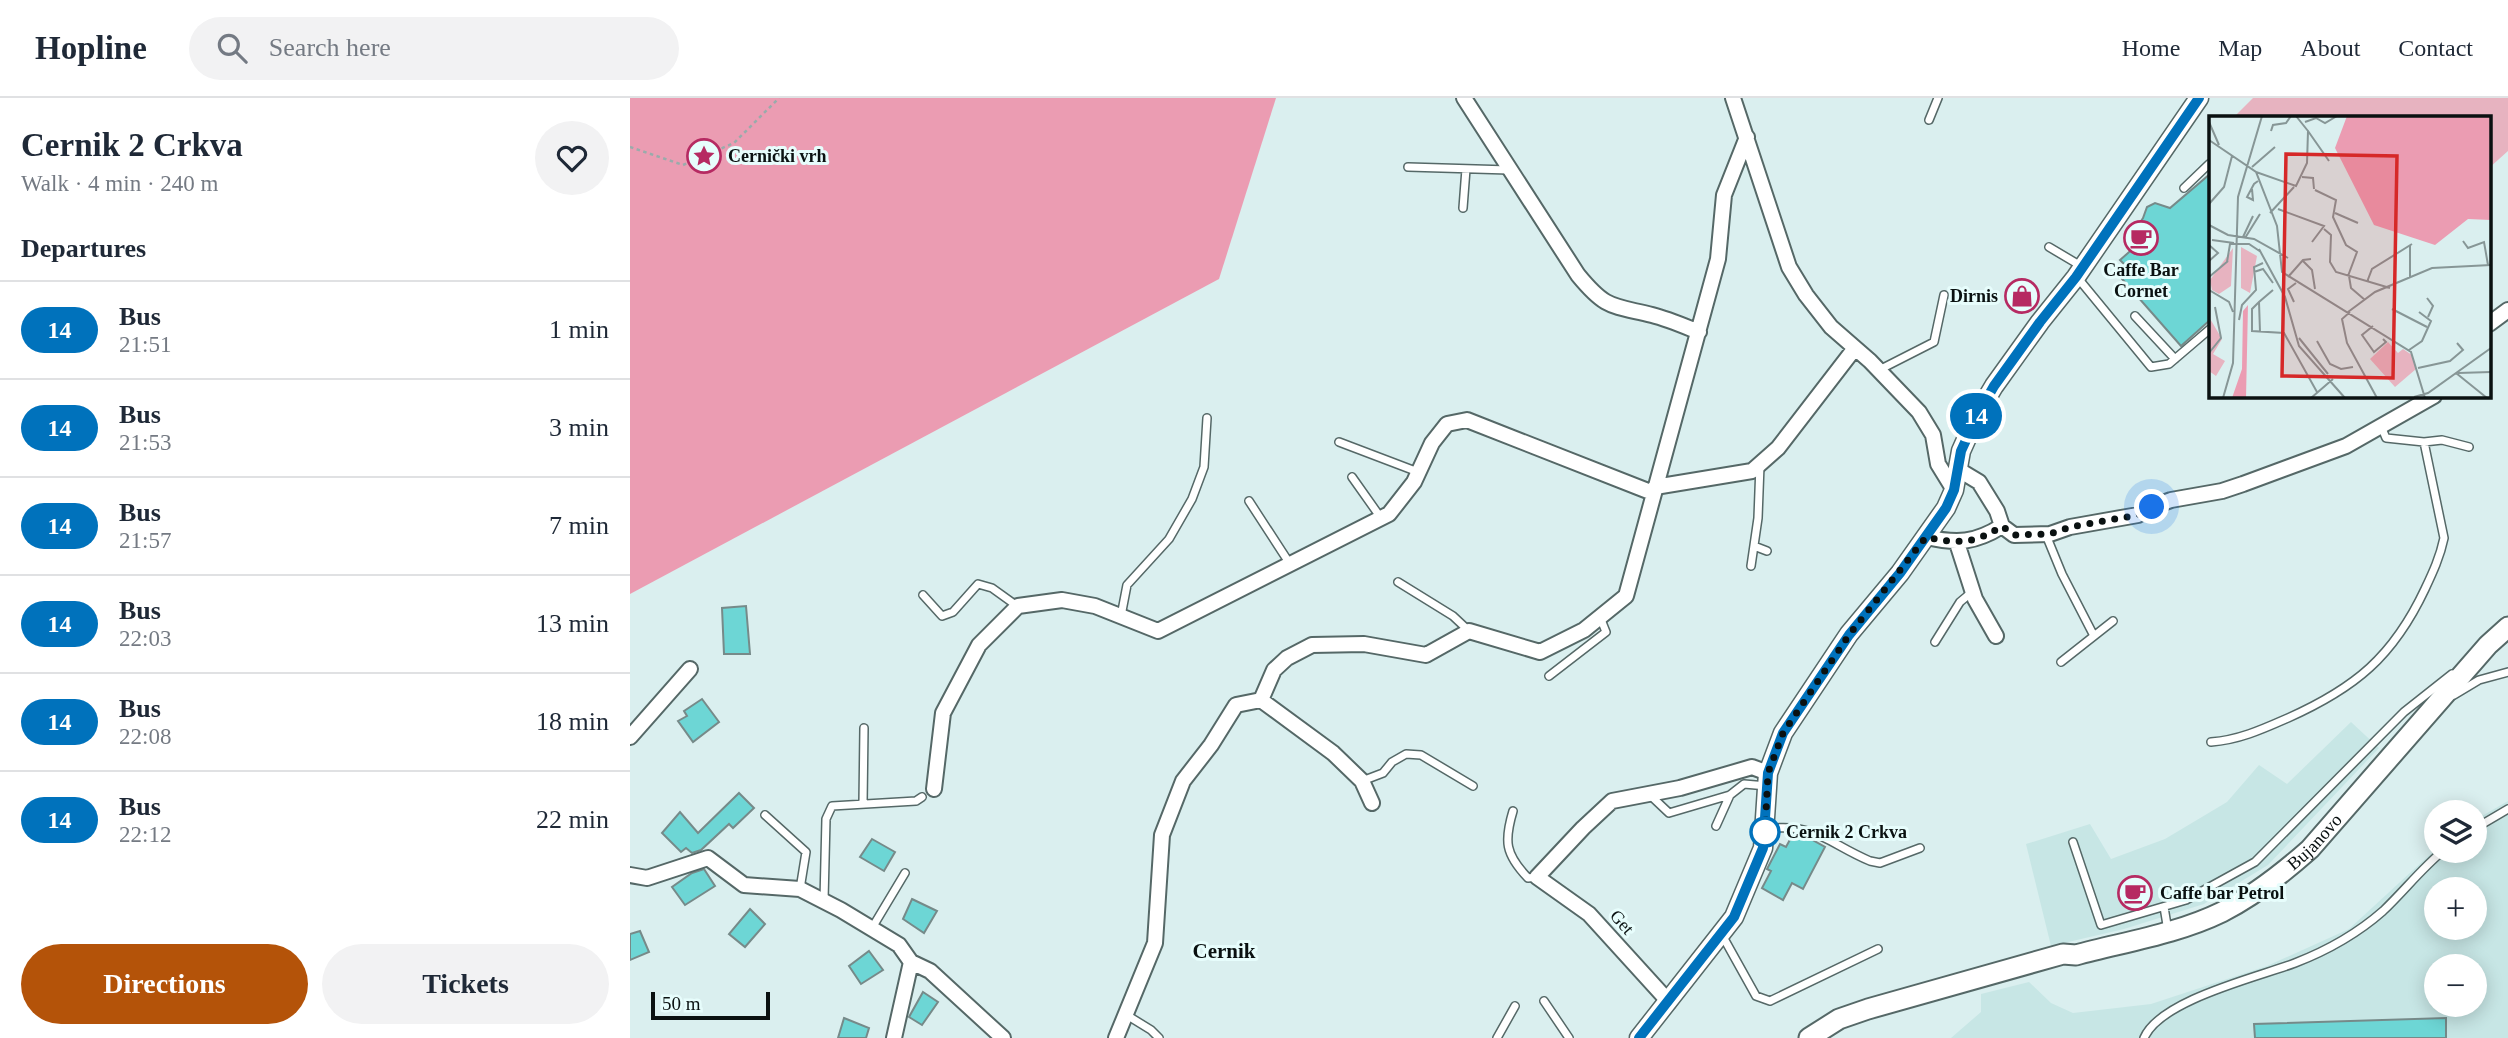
<!DOCTYPE html>
<html lang="en">
<head>
<meta charset="utf-8">
<style>
  body { margin:0; font-family:"Times New Roman",serif; background:#f2f2f3; color:#1f2937; height:100vh; display:flex; flex-direction:column; font-size:26px; white-space:nowrap }
  * { box-sizing:border-box; margin:0 }
  p { font-size:23px; color:#747a83 }
  .icon { flex:none; width:38px; height:38px; fill:none; stroke:currentColor; stroke-width:2; stroke-linecap:round; stroke-linejoin:round }
  .map { position:relative; flex:1; overflow:hidden }
  .side { display:flex; flex-direction:column; background:#fff; width:630px }
  .side>* { flex:none }
  .badge { padding:0 14px; border-radius:23px; font-size:24px; line-height:46px }
  .controls { position:absolute; left:1794px; top:702px; display:grid; gap:14px }
  .controls a { display:grid; place-items:center; width:63px; height:63px; border-radius:50%; background:#fff; box-shadow:0 4px 18px #0003; font-size:35px }
  .scale { position:absolute; left:21px; bottom:18px; width:119px; box-sizing:border-box; padding-left:7px; border:4px solid #0a1111; border-top:0; font-size:19px; line-height:24px; white-space:nowrap; color:#0a1111; -webkit-text-stroke:5px #e7fdfc; paint-order:stroke }
  .you { position:absolute; width:35px; height:35px; margin:-18px; border:5px solid #fff; border-radius:50%; background:#1a73e8; box-shadow:0 0 0 10px #1a73e833 }
  .map>.badge { position:absolute; translate:-50% -50%; box-shadow:0 0 0 4px #fff }
  h2 { padding:0 21px; font-size:26px; line-height:63px }
  .round { display:grid; place-items:center; flex:none; width:74px; height:74px; border-radius:37px; background:#f2f2f3 }
  .summary { display:flex; align-items:center; justify-content:space-between; height:119px; padding:0 21px }
  h1 { font-size:33px; font-weight:600; line-height:52px }
  .primary-button { display:flex; gap:14px; margin-top:auto; padding:14px 21px }
  .primary-button a { flex:1; height:80px; border-radius:42px; background:#b45309; color:#fff; font-size:28px; font-weight:600; line-height:80px; text-align:center }
  .primary-button a+a { background:#f2f2f3; color:#1f2937 }
  ul { padding:0; list-style:none }
  li { display:flex; align-items:center; gap:21px; height:98px; padding:0 21px; border-top:2px solid #e0e1e3 }
  li div { flex:1 }
  li b { display:block; font-size:26px }
  li em { font-style:normal }
  li .badge { min-width:77px; font-weight:700; text-align:center }
  header { display:flex; align-items:center; gap:42px; box-sizing:border-box; height:98px; padding:0 35px; background:#fff; border-bottom:2px solid #e0e1e3 }
  header strong { font-size:33px }
  nav { display:flex; gap:38px; margin-inline-start:auto; font-size:24px }
  .search { width:490px; height:63px; background:#f2f2f3; display:flex; align-items:center; gap:18px; box-sizing:border-box; padding:0 24px; border-radius:38px; color:#747a83; font-size:26px }
  main { display:flex; flex:1; min-height:0 }
  .map>svg:first-child { display:block }
  .built { fill:#c7e6e5; fill-rule:evenodd }
  .green { fill:#e7b3c0 }
  .forest { fill:#eb9cb2 }
  .building { fill:#6dd6d5; stroke:#768a89; stroke-width:2 }
  .lines { fill:none; stroke-linecap:round; stroke-linejoin:round }
  .service-casing { stroke:#556867; stroke-width:10 }
  .minor-casing { stroke:#556867; stroke-width:18 }
  .tertiary-casing { stroke:#556867; stroke-width:21 }
  .secondary-casing { stroke:#556867; stroke-width:23 }
  .path { stroke:#9aabab; stroke-width:2.5; stroke-dasharray:3.5 3.5; stroke-linecap:butt }
  .service { stroke:#fff; stroke-width:7 }
  .minor { stroke:#fff; stroke-width:14 }
  .tertiary { stroke:#fff; stroke-width:18 }
  .secondary { stroke:#fff; stroke-width:19 }
  .line-casing { stroke:#fff; stroke-width:16 }
  .line { stroke:#0072bc; stroke-width:10 }
  .walk { stroke:#0a1111; stroke-width:7; stroke-dasharray:0 12.6 }
  .stop-dot { fill:#fff; stroke:#0072bc; stroke-width:3.5 }
  .labels { text-anchor:middle; stroke-width:6; stroke-linejoin:round; paint-order:stroke }
  .poi-label { font-size:18px; font-weight:bold; fill:#0a1111; stroke:#e7fdfc; text-anchor:start }
  .stop-label { font-size:18px; font-weight:bold; fill:#0a1111; stroke:#e7fdfc; text-anchor:start }
  .street-label { font-size:18px; fill:#0a1111; stroke:#e7fdfc }
  .quarter-label { font-size:21px; font-weight:bold; fill:#0a1111; stroke:#e7fdfc }
  .inset-road { fill:none; stroke:#879696; stroke-width:2 }
  .view { fill:#d62828; fill-opacity:0.15; stroke:#d62828; stroke-width:3.5 }
  .inset-edge { fill:none; stroke:#0a1111; stroke-width:3.5 }
</style>
</head>
<body>
<header>
<strong>Hopline</strong>
<div class="search"><svg class="icon" aria-label="search" viewBox="0 0 24 24"><circle cx="10" cy="10" r="6"/><path d="M15 15l6 6"/></svg>Search here</div>
<nav><a>Home</a><a>Map</a><a>About</a><a>Contact</a></nav>
</header>
<main>
<section class="side">
<div class="summary"><div><h1>Cernik 2 Crkva</h1><p>Walk · 4 min · 240 m</p></div><a class="round"><svg class="icon" aria-label="heart" viewBox="0 0 24 24"><path d="M12 20l-8-8c-3-5 5-10 8-4 3-6 11-1 8 4z"/></svg></a></div>
<h2>Departures</h2>
<ul>
<li><span class="badge" style="background:#0072bc;color:#fff">14</span><div><b>Bus</b><p>21:51</p></div><em>1 min</em></li>
<li><span class="badge" style="background:#0072bc;color:#fff">14</span><div><b>Bus</b><p>21:53</p></div><em>3 min</em></li>
<li><span class="badge" style="background:#0072bc;color:#fff">14</span><div><b>Bus</b><p>21:57</p></div><em>7 min</em></li>
<li><span class="badge" style="background:#0072bc;color:#fff">14</span><div><b>Bus</b><p>22:03</p></div><em>13 min</em></li>
<li><span class="badge" style="background:#0072bc;color:#fff">14</span><div><b>Bus</b><p>22:08</p></div><em>18 min</em></li>
<li><span class="badge" style="background:#0072bc;color:#fff">14</span><div><b>Bus</b><p>22:12</p></div><em>22 min</em></li>
</ul>
<div class="primary-button"><a>Directions</a><a>Tickets</a></div>
</section>
<div class="map">
<svg width="1878" height="940" viewBox="0 0 1878 940">
  <rect width="100%" height="100%" fill="#daefef"/>
  <!-- built -->
  <path class="built" d="M1721,624L1749,650L1638,767L1574,806L1494,831L1421,848L1396,746L1460,726L1481,761L1535,741L1597,704L1629,667L1657,686Z
    M1878,703V940H1321L1351,914V896L1399,884L1421,905L1443,915L1521,906L1637,868L1719,831L1806,751L1844,752L1845,722ZM1806,791H1844V830H1806ZM1806,868H1844V906H1806Z"/>
  <!-- green -->
  <path class="green" d="M1623,0H1878V53L1859,70V19H1604Z"/>
  <!-- forest -->
  <path class="forest" d="M0,0H646L589,181L0,496Z"/>
  <!-- building -->
  <path class="building" d="M1580,76V222L1551,248L1486,174L1494,166L1490,162L1506,148L1500,141L1513,120L1517,109L1525,105L1540,110Z
    M116,508L120,556H94L92,510Z
    M72,601L89,624L63,644L48,623L57,618L54,613Z
    M109,695L124,710L103,730L99,726L71,752L62,755L56,750L51,754L32,735L50,714L68,735Z
    M1163,736L1177,739L1195,749L1173,791L1162,785L1153,802L1132,790L1141,773L1137,771L1150,746L1156,749Z
    M242,741L265,754L254,773L230,759Z
    M74,771L85,788L55,807L42,789L62,775Z
    M282,801L307,813L294,835L273,821Z
    M120,811L135,826L115,849L99,836Z
    M10,833L19,854L0,862V836Z
    M239,853L253,872L231,886L219,868Z
    M293,894L308,904L292,927L279,919Z
    M214,920L239,930L236,940H208Z
    M1816,920V940H1625L1624,926Z"/>
  <g class="lines">
    <!-- service casing -->
    <g class="service-casing">
      <path id="service" d="M1299,22L1308,0
        M778,69L879,72
        M1554,90L1579,66L1580,68
        M833,110L836,71
        M1419,149L1451,168
        M1447,179L1521,269L1539,266L1580,231
        M1505,218L1545,261
        M1249,272L1304,244L1314,197
        M1751,328L1756,340L1794,344L1812,342L1839,349
        M709,344L788,374
        M722,379L751,420
        M619,403L660,466
        M1416,437L1432,476L1464,538
        M1124,448L1137,453
        M1121,468L1128,420L1130,367
        M768,484L823,518L839,533
        M293,497L312,518L323,514L348,486L362,490L387,508
        M491,518L497,487L539,441L562,401L574,369L577,320
        M1305,544L1330,504L1342,494
        M1431,564L1483,523
        M919,578L976,534L970,519
        M1824,597L1849,582L1878,574
        M1581,644C1609,642 1633,631 1658,620C1725,590 1763,559 1795,491C1803,474 1810,459 1814,440L1794,344
        M732,683L753,675L762,664L776,656L791,657L843,688
        M1020,697L1039,715L1100,697L1114,686L1137,688
        M233,706L234,630
        M883,713C874,743 875,756 898,780L907,779
        M135,717L176,754L170,791
        M1086,728L1100,697
        M1136,731C1185,724 1199,746 1240,763L1250,765L1290,750
        M1844,731L1878,711
        M1443,744L1471,827L1556,802L1625,764L1774,614L1822,576
        M194,802L196,721L202,708L286,703L292,699
        M1534,809L1538,833
        M242,830L275,775
        M1092,837L1126,898L1140,903L1248,851
        M914,903L939,940
        M495,916L521,932L529,940
        M867,940L885,908
        M1514,940C1530,902 1628,879 1665,865C1696,853 1728,835 1753,813C1774,793 1792,770 1814,752"/>
    </g>
    <!-- minor casing -->
    <g class="minor-casing">
      <path id="minor" d="M834,0L948,177C976,211 981,207 1022,217C1038,221 1054,228 1069,234
        M1103,0L1159,169L1176,197L1201,229L1240,263L1289,314L1303,337L1308,366L1324,392
        M1859,226L1878,212
        M1329,372L1349,384L1367,413L1372,428L1384,437L1420,436L1440,429L1508,417L1522,409L1541,402L1592,393L1613,386L1716,348L1804,298
        M1025,389L1122,373L1148,350L1225,250
        M1296,439C1327,446 1345,445 1372,428
        M1327,445L1345,501L1366,538
        M631,602L644,572L657,560L682,547L734,546L796,557L839,533L910,554L954,532L996,498L1088,161L1094,97L1117,39
        M0,639L60,571
        M304,691L313,615L349,547L388,508L432,502L465,508L528,533L759,416L784,384L802,345L817,326L837,322L1023,395
        M0,777L17,780L78,760L114,787L170,791L211,812L269,847L281,864L264,940
        M281,864L300,873L373,940
        M1039,904L959,816L907,779L953,730L982,703L1050,690L1122,669L1138,675
        M486,940L525,845L532,737L553,683L581,647L606,607L631,602L703,655L732,683L742,705"/>
    </g>
    <!-- tertiary casing -->
    <g class="tertiary-casing">
      <path id="tertiary" d="M1009,940L1104,819L1133,750L1138,675L1153,635L1219,536L1270,475L1316,410L1324,392L1331,353L1348,315L1364,288L1410,224L1446,179L1569,0"/>
    </g>
    <!-- secondary casing -->
    <g class="secondary-casing">
      <g id="secondary">
        <path id="s1" d="M1179,940L1209,921L1238,911L1433,856L1446,857C1494,844 1547,836 1592,814C1625,797 1653,775 1680,751L1858,547L1878,529"/>
      </g>
    </g>
    <!-- path -->
    <path class="path" d="M0,49L53,67L104,45L149,0"/>
    <!-- service -->
    <use href="#service" class="service"/>
    <!-- minor -->
    <use href="#minor" class="minor"/>
    <!-- tertiary -->
    <use href="#tertiary" class="tertiary"/>
    <!-- secondary -->
    <use href="#secondary" class="secondary"/>
  </g>
  <g class="lines">
    <!-- line casing -->
    <g class="line-casing">
      <path id="line" d="M1009,940L1104,819L1133,750L1138,675L1153,635L1219,537L1270,475L1316,410L1324,392L1331,353L1348,316L1364,288L1410,224L1446,179L1569,0"/>
    </g>
    <!-- line -->
    <use href="#line" class="line"/>
    <!-- walk -->
    <path class="walk" d="M1135,734L1138,675L1153,635L1219,537L1296,439C1327,446 1345,446 1372,428L1384,437L1420,436L1440,429L1508,417L1522,409"/>
  </g>
  <!-- icons -->
  <defs>
    <g id="sight-ring" transform="scale(1.75)"><circle r="9.5" fill="#e7fdfc" stroke="#b62a62" stroke-width="1.5"/><path d="M0-6L1.8-2.2L6-1.7L2.9 1.2L3.7 5.4L0 3.3L-3.7 5.4L-2.9 1.2L-6-1.7L-1.8-2.2Z" fill="#b62a62"/></g>
    <g id="cafe-ring" transform="scale(1.75)"><circle r="9.5" fill="#e7fdfc" stroke="#b62a62" stroke-width="1.5"/><path d="M-5.5-4.5H6V0H3Q3 3.5 0 3.5H-2.5Q-5.5 3.5-5.5 0ZM3-3.2v2h1.7v-2ZM-6 4.5H4V6H-6Z" fill="#b62a62"/></g>
    <g id="shop-ring" transform="scale(1.75)"><circle r="9.5" fill="#e7fdfc" stroke="#b62a62" stroke-width="1.5"/><path d="M-5-2.5h2.3a2.7 3.5 0 0 1 5.4 0H5L5.5 6h-11ZM-1.5-2.5h3a1.5 2.3 0 0 0-3 0Z" fill="#b62a62"/></g>
  </defs>
  <g fill-rule="evenodd">
    <use href="#sight-ring" x="74" y="58"/>
    <use href="#cafe-ring" x="1511" y="140"/>
    <use href="#shop-ring" x="1392" y="198"/>
    <use href="#cafe-ring" x="1505" y="795"/>
  </g>
  <!-- markers -->
  <circle class="stop-dot" cx="1135" cy="734" r="14"/>
  <g class="labels">
    <!-- poi labels -->
    <g class="poi-label">
      <text x="98" y="64">Cernički vrh</text>
      <text x="1511" y="178" text-anchor="middle">Caffe Bar<tspan x="1511" dy="21">Cornet</tspan></text>
      <text x="1368" y="204" text-anchor="end">Dirnis</text>
      <text x="1530" y="801">Caffe bar Petrol</text>
    </g>
    <!-- stop labels -->
    <g class="stop-label">
      <text x="1156" y="740">Cernik 2 Crkva</text>
    </g>
    <!-- street labels -->
    <g class="street-label">
      <text dy="6" stroke="none"><textPath href="#s1" startOffset="551">Bujanovo</textPath></text>
      <text transform="translate(992 824) rotate(49)" y="6">Get</text>
    </g>
    <!-- quarter labels -->
    <g class="quarter-label">
      <text x="594" y="860">Cernik</text>
    </g>
  </g>
  <!-- overview -->
  <g transform="translate(1579 18)">
    <rect width="282" height="282" fill="#daefef"/>
    <path d="M32,131L48,140L41,177L32,172ZM24,132L22,170L10,178L3,174L1,164ZM0,201L13,223L4,238L16,245L7,260L0,255ZM179,226L189,237L194,233L203,239L207,253L186,271L161,243Z" fill="#e7b3c0"/>
    <path d="M138,0H282V104L259,103L226,129L165,109L126,32ZM39,189L37,282H23L33,253L34,195Z" fill="#eb9cb2"/>
    <path class="inset-road" d="M0,6L10,29M96,6L107,2L116,7L128,0M62,15L64,9L77,7L82,0M99,15L120,45M0,24L47,56L68,110L73,156L202,236L216,282M43,51L66,31M47,56L87,70L98,47L99,15L87,0M93,61L104,62L105,73M43,73L44,84L38,81L45,68L49,65M106,74L127,84L124,101L137,129L148,136L139,160M0,88L15,71L23,40M69,93L115,110L103,126M61,97L85,71M126,97L149,107M0,109L19,119L45,123L79,142M115,113L122,119L121,146L127,156L181,172M34,121L44,100M36,122L51,98M3,124L25,127M254,125L259,132L275,126L279,149M0,129L9,137L0,145M50,133L76,181L90,230L136,282M94,145L103,154L106,173M18,146L21,128H40L52,136M45,156L54,153L64,167M140,160L142,172L156,184M0,161L19,145M79,161L94,144L102,143M201,162V129M158,166L163,153L203,128M0,174L20,186L24,196M218,182L224,190L219,201M50,186L43,193V215L75,217L108,276M85,186L79,173L87,167M183,193L218,211M139,196L166,176L223,152L282,149M141,196L133,203L138,227L168,282M30,204L33,189L47,174L45,151L54,147M164,210L153,219L165,236L177,226L174,223M51,216L50,186L64,174M90,222L119,258M108,225L121,248L132,253L144,251M200,234L213,225L222,205L210,196M0,237L12,222L6,191M209,252L241,245L254,234L248,227M247,257L278,282M249,257L282,256M205,281L219,277L282,232M14,282L24,247L29,81L53,0M102,282L124,263"/>
    <path class="view" d="M77,38L188,40L184,262L73,260Z"/>
    <rect width="282" height="282" class="inset-edge"/>
  </g>
</svg>
<div class="controls">
<a><svg class="icon" aria-label="layers" viewBox="0 0 24 24"><path d="M12 4l9 5-9 5-9-5zM3 14l9 5 9-5"/></svg></a>
<a>+</a>
<a>−</a>
</div>
<div class="scale">50 m</div>
<div class="you" style="left:1522px;top:409px"></div>
<b class="badge" style="left:1346px;top:318px;background:#0072bc;color:#fff">14</b>
</div>
</main>
</body>
</html>
